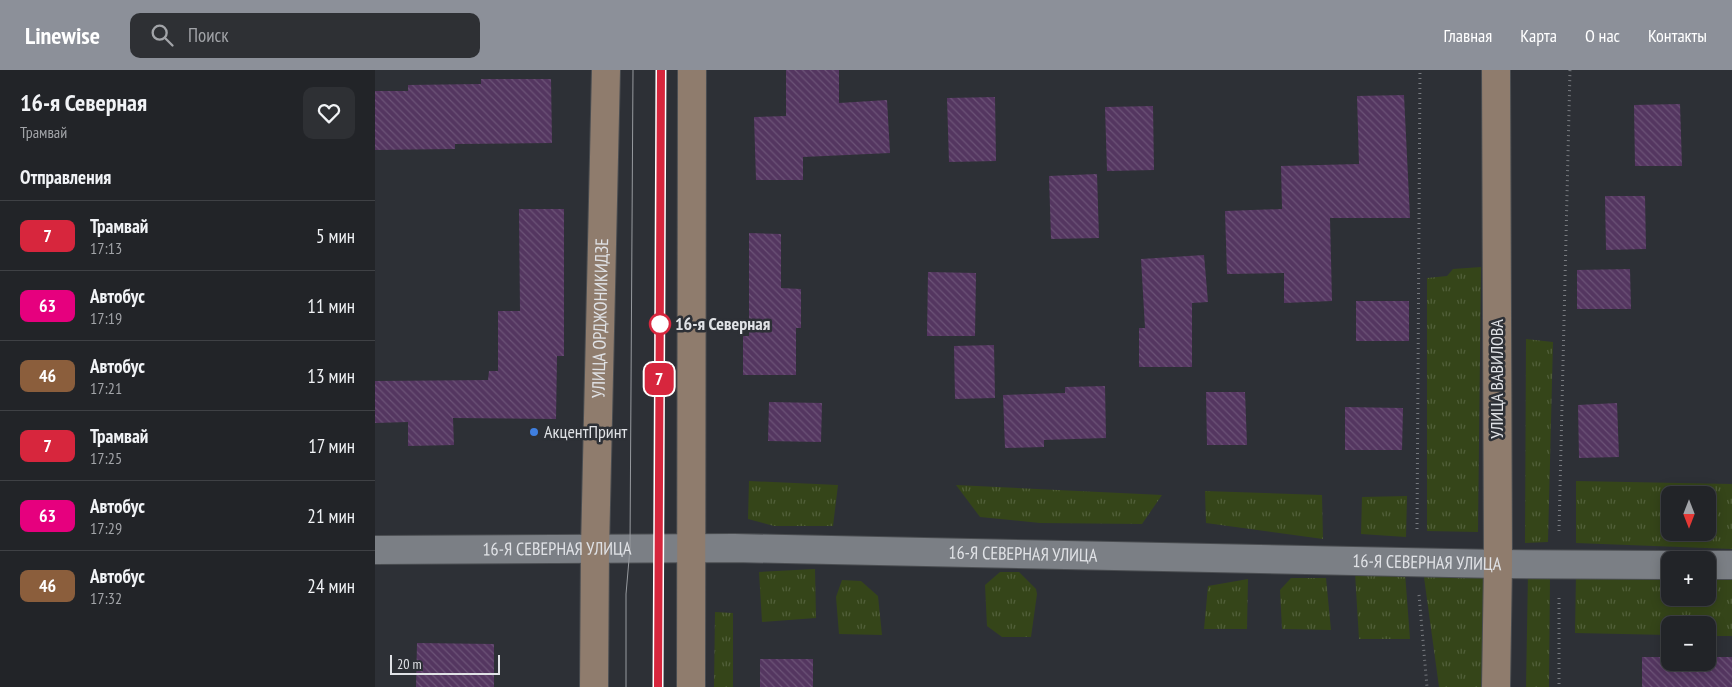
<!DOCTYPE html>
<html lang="ru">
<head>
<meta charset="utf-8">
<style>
  body { margin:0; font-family:"PT Sans Narrow",sans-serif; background:#2e3034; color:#f1f3f6; height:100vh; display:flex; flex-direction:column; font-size:19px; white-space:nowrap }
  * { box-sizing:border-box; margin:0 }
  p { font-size:16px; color:#a2a4a8 }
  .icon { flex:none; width:28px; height:28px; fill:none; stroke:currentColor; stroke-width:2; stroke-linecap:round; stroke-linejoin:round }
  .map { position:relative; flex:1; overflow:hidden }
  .sheet { display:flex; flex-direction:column; background:#222428; width:375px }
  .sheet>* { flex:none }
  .badge { padding:0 10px; border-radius:8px; font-size:18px; line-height:32px }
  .needle { width:32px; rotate:180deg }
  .tools { position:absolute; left:1286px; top:416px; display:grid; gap:10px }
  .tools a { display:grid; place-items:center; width:55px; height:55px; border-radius:10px; background:#222428; box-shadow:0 2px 12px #0003,0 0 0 1px #3f4145; font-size:25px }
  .scale { position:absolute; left:15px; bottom:12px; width:110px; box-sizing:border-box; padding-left:5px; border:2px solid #e0e2e6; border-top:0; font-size:14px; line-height:18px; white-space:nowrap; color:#e0e2e6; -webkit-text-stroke:4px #2d3036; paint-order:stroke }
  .map>.badge { position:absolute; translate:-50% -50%; box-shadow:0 0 0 2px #fff }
  h2 { padding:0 20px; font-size:19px; line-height:45px }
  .round { display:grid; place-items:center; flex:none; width:52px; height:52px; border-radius:10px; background:#2e3034 }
  .head { display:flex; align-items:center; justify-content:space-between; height:85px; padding:0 20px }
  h1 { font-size:24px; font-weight:800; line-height:38px }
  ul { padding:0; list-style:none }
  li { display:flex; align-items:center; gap:15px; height:70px; padding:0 20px; border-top:1px solid #3f4145 }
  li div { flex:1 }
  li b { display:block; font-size:19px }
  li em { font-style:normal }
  li .badge { min-width:55px; font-weight:700; text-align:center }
  header { display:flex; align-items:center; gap:30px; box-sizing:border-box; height:70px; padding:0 25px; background:#8c9099; color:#fff }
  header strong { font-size:24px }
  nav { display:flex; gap:28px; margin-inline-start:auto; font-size:18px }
  .search { width:350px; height:45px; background:#2e3034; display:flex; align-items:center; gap:12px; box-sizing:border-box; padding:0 18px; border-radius:10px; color:#a2a4a8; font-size:19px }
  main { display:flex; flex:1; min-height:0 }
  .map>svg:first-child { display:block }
  .grass { fill:url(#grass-tufts); fill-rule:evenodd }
  .building { fill:url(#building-back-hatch) }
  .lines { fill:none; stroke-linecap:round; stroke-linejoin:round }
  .street-casing { stroke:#4a4d51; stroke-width:30 }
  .secondary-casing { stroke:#4a4d51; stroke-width:30 }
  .path { stroke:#777a7f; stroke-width:3; stroke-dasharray:1 4; stroke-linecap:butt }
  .street { stroke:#7b7f85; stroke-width:28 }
  .secondary { stroke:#8f7c6d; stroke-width:28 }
  .tram { stroke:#979a9f; stroke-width:1 }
  .line-casing { stroke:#fff; stroke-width:11 }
  .line { stroke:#d7263d; stroke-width:8 }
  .stop-dot { fill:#fff; stroke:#d7263d; stroke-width:2.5 }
  .shop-dot { fill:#3f7fe0; stroke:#2d3036; stroke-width:2 }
  .labels { text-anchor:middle; stroke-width:5; stroke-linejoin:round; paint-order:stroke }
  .street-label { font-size:18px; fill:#e0e2e6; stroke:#2d3036 }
  .stop-label { font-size:18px; font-weight:bold; fill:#e0e2e6; stroke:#2d3036; text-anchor:start }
  .poi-label { font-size:18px; fill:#e0e2e6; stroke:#2d3036; text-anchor:start }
</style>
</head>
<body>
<header>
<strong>Linewise</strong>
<div class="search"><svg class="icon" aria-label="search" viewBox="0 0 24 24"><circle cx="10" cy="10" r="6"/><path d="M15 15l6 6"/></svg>Поиск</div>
<nav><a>Главная</a><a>Карта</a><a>О нас</a><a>Контакты</a></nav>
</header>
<main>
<section class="sheet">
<div class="head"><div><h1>16-я Северная</h1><p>Трамвай</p></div><a class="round"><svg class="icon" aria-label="heart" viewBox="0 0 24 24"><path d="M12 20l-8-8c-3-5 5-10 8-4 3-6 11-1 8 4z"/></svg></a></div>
<h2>Отправления</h2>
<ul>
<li><span class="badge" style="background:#d7263d;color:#fff">7</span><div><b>Трамвай</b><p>17:13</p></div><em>5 мин</em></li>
<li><span class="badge" style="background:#e6007e;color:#fff">63</span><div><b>Автобус</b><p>17:19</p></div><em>11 мин</em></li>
<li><span class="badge" style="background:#8b5e3c;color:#fff">46</span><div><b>Автобус</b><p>17:21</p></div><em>13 мин</em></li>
<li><span class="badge" style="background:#d7263d;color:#fff">7</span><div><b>Трамвай</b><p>17:25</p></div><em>17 мин</em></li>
<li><span class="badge" style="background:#e6007e;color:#fff">63</span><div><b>Автобус</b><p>17:29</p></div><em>21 мин</em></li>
<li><span class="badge" style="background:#8b5e3c;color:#fff">46</span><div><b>Автобус</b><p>17:32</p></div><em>24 мин</em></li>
</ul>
</section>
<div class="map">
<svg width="1357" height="617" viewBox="0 0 1357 617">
  <defs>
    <pattern id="grass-tufts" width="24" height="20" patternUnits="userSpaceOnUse" patternTransform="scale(1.25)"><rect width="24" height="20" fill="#354519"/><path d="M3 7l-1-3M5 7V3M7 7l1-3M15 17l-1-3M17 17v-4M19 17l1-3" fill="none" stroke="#52603a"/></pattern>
    <pattern id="building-back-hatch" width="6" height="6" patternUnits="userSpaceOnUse" patternTransform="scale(1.25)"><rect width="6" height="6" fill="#543660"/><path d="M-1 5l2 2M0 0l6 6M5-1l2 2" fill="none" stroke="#6c5377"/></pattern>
  </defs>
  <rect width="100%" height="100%" fill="#2d3036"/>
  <!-- grass -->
  <path class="grass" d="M1106,197L1103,462L1052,461V208L1072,206L1078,199Z
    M1151,269L1178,272L1173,472L1150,473Z
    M374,411L463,415L458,456H399L373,449Z
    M1201,411L1357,414V479L1201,473ZM1295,425H1332V462H1295Z
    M581,415L787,425L767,454L665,453L605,447Z
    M830,421L947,425L948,469L831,453Z
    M1032,426L1031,467L986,464L987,427Z
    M440,499L441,548L387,552L384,502Z
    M1048,500L1111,503L1108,617H1064Z
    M625,502H644L661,519L662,524L656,567H627L612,556L610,515Z
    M980,503H1030L1035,569H984Z
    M1153,503L1175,505L1174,617H1151Z
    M1201,504L1295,506V528H1332L1333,507H1357V566H1333L1332,555H1295V565L1200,563Z
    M916,508H951L956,560L907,559L905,520Z
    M873,509L872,559H829L833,516Z
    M467,510L486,511L503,526L507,565L464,564L461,527Z
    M340,542L358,543V617H339Z"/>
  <!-- building -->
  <path class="building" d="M411,0H464V33L512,30L515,83L428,87V110H381L379,47L411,46Z
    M106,9H176L177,73L80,74V79L0,80V21H33V15L106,14Z
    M1029,25L1035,148H955L957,231L909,233V203L852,204L850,141L907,139L906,96L984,94L982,26Z
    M620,27L621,91L574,92L572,28Z
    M1305,34L1307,96H1260L1259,35Z
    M778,36L779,100L732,101L730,37Z
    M722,104L724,168L676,169L674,106Z
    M1230,126H1270L1271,179L1231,180Z
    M144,139H189V286H182L181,349L78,348L79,375L33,376V352L0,353V311L113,310L114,301H123V241H145Z
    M374,163L406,164V218L426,219V258H421V305H368V266H374Z
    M829,185L833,232L817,233V297H764V258H770L766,189Z
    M1255,199L1256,239H1202V200Z
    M553,202L601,203L600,266H552Z
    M981,231H1034V271H981Z
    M619,275L620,328L580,329L579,276Z
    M730,316L731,368L669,370V377L630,378L628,325L690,323V317Z
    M831,322H870L872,375H832Z
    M394,332L447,333L446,372L393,371Z
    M1242,333L1244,387L1204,388L1203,335Z
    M970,337L1028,338L1027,380H970Z
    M42,573L119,574V617H41Z
    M1267,587H1295V592H1332V587H1357V617H1267Z
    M385,589H438V617H385Z"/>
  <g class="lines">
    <!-- street casing -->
    <g class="street-casing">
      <g id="street">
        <path id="s1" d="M0,480L359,478L1123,494L1295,495"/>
        <path d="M1332,495H1357"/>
      </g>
    </g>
    <!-- secondary casing -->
    <g class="secondary-casing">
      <g id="secondary">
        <path id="s2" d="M219,617L220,479L231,0"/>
        <path d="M316,617L317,0"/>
        <path d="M1121,617L1123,494L1121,0"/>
      </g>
    </g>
    <!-- path -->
    <path class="path" d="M1042,459L1045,0
      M1184,461L1195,0
      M1044,525L1052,617
      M1184,528V617"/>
    <!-- street -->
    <use href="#street" class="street"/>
    <!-- secondary -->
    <use href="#secondary" class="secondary"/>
    <!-- tram -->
    <path class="tram" d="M251,617V524L255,478L258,0
      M283,617L286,0"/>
  </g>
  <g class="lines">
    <!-- line casing -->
    <g class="line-casing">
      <path id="line" d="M283,617L286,0"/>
    </g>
    <!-- line -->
    <use href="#line" class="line"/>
  </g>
  <!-- markers -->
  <circle class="stop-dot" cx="285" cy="254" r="10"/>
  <circle class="shop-dot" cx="159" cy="362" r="5"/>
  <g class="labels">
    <!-- street labels -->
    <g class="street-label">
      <text dy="6" stroke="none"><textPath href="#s2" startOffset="369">УЛИЦА ОРДЖОНИКИДЗЕ</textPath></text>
      <text transform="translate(1122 309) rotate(-90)" y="6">УЛИЦА ВАВИЛОВА</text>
      <text dy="6" stroke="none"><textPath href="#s1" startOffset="182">16-Я СЕВЕРНАЯ УЛИЦА</textPath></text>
      <text dy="6" stroke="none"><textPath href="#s1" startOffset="648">16-Я СЕВЕРНАЯ УЛИЦА</textPath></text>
      <text dy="6" stroke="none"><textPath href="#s1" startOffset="1052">16-Я СЕВЕРНАЯ УЛИЦА</textPath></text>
    </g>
    <!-- stop labels -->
    <g class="stop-label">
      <text x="300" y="260">16-я Северная</text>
    </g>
    <!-- poi labels -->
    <g class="poi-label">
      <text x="169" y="368">АкцентПринт</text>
    </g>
  </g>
</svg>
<div class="tools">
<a><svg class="needle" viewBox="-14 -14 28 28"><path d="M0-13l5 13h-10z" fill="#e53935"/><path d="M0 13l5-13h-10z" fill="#a2a4a8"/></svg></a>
<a>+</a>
<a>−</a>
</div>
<div class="scale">20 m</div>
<b class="badge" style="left:284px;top:309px;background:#d7263d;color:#fff">7</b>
</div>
</main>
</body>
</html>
